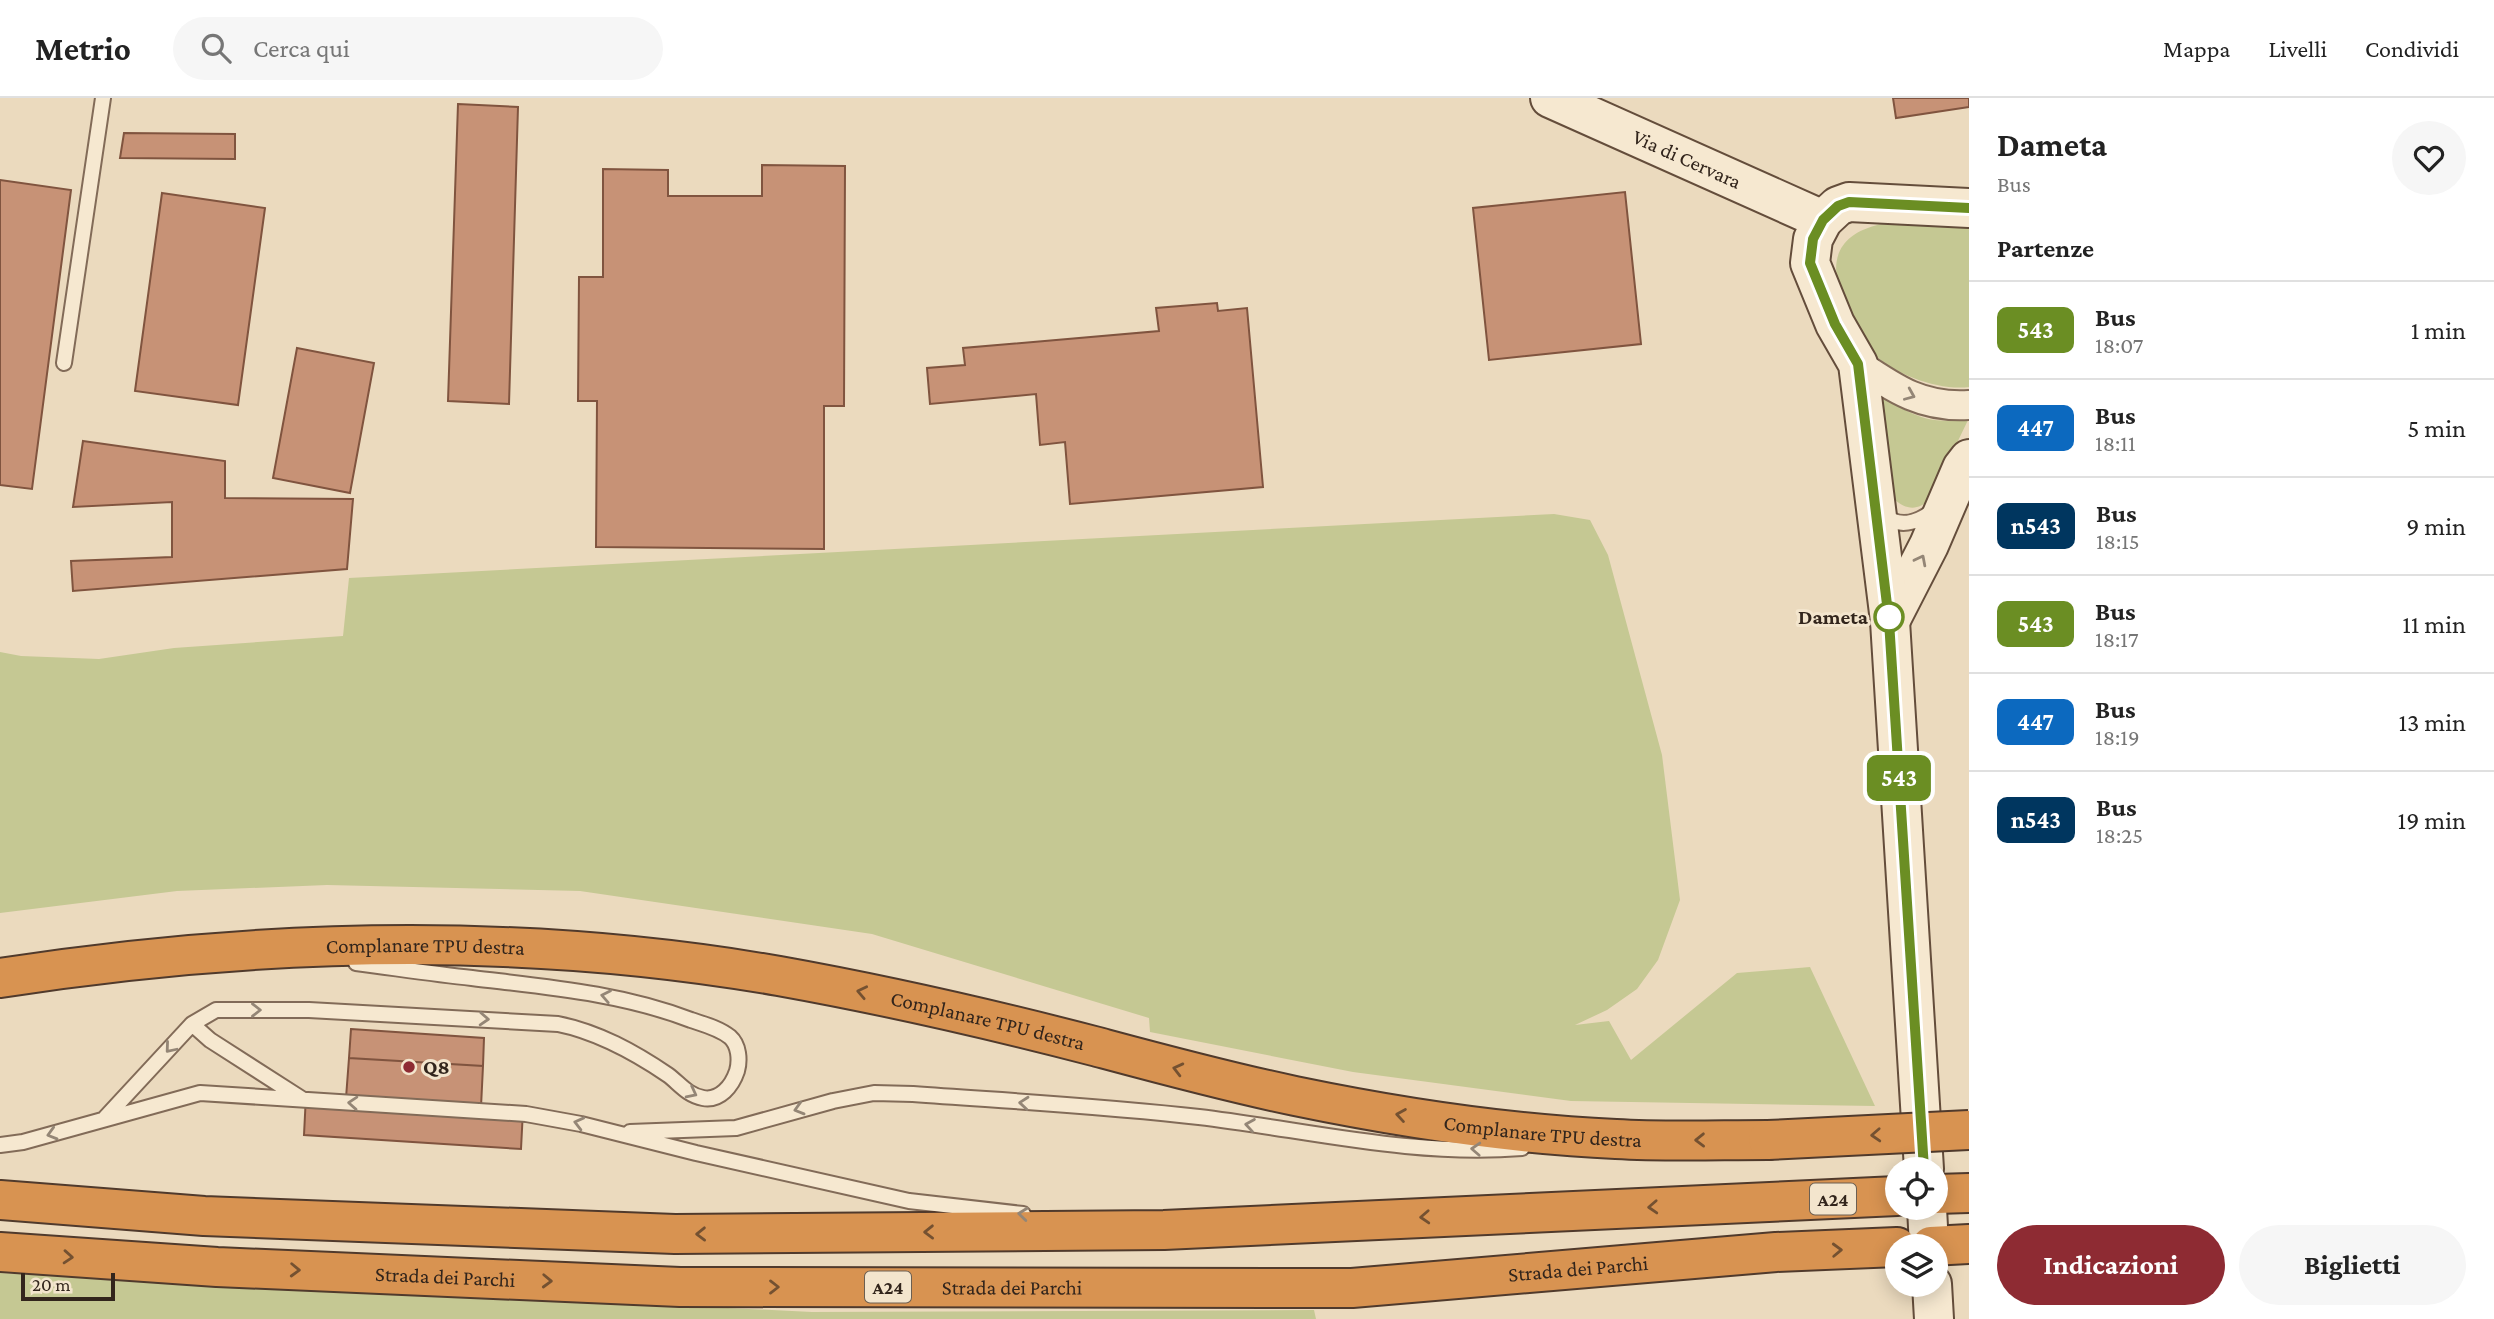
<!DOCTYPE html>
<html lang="it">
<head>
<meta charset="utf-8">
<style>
  body { margin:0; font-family:"Crimson Pro",serif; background:#f6f6f6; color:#222; height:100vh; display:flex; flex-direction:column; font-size:26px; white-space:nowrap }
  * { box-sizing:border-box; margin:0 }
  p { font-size:23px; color:#767676 }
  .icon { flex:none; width:38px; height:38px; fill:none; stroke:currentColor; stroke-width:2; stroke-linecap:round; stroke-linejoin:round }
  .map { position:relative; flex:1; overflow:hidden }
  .drawer { display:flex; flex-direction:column; background:#fff; width:525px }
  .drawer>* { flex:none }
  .badge { padding:0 14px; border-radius:10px; font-size:24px; line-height:46px }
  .controls { position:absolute; left:1885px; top:1059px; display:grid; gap:14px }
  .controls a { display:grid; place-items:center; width:63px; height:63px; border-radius:50%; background:#fff; box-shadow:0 4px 18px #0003; font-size:35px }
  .scale { position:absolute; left:21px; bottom:18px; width:94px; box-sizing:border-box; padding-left:7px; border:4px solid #32251c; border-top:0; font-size:19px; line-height:24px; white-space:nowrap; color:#32251c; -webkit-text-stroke:5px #f3e5cd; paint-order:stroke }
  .map>.badge { position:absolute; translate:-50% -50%; box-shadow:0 0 0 4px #fff }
  h2 { padding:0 28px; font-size:26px; line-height:63px }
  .round { display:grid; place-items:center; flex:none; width:74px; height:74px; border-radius:37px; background:#f6f6f6 }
  .headline { display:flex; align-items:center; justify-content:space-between; height:119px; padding:0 28px }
  h1 { font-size:33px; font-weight:700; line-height:52px }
  .action { display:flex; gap:14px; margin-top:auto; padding:14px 28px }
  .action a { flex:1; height:80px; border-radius:42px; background:#8e2b33; color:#fff; font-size:28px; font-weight:700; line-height:80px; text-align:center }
  .action a+a { background:#f6f6f6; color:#222 }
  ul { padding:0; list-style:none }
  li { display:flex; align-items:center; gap:21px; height:98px; padding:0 28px; border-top:2px solid #e0e0e0 }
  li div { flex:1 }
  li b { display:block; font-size:26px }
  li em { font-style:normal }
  li .badge { min-width:77px; font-weight:700; text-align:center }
  header { display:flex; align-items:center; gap:42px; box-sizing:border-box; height:98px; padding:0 35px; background:#fff; border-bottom:2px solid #e0e0e0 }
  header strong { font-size:33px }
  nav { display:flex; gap:38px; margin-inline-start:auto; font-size:24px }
  .search { width:490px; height:63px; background:#f6f6f6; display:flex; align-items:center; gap:18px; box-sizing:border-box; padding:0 24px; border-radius:38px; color:#767676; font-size:26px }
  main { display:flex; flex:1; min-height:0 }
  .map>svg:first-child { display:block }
  .green { fill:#c5c893 }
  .building { fill:#c79276; stroke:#80543f; stroke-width:2 }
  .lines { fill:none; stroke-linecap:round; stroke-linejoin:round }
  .lane-casing { stroke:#826b58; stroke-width:18 }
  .street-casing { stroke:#826b58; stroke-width:32 }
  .secondary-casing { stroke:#644d3b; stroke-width:42 }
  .highway-casing { stroke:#503a2c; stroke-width:42 }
  .lane { stroke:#f6e8d0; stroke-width:14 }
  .street { stroke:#f6e8d0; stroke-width:28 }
  .secondary { stroke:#f6e8d0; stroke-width:38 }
  .highway { stroke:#d89351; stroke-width:38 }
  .highway-bridge-casing { stroke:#503a2c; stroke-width:42; stroke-linecap:butt }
  .highway-bridge { stroke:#d89351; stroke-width:38 }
  .oneway { stroke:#948676 }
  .oneway2 { stroke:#745131 }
  .line-casing { stroke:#fff; stroke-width:16 }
  .line { stroke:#6b8e23; stroke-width:10 }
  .stop-dot { fill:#fff; stroke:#6b8e23; stroke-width:3.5 }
  .poi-dot { fill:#8e2b33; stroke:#f3e5cd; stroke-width:2.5 }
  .labels { text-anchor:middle; stroke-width:6; stroke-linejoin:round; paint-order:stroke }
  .shield { fill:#f3e5cd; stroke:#6c5f51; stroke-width:2 }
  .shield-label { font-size:19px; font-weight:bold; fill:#32251c }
  .street-label { font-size:21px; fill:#32251c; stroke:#f3e5cd }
  .stop-label { font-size:21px; font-weight:bold; fill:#32251c; stroke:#f3e5cd; text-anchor:end }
  .poi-label { font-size:21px; font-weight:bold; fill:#32251c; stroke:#f3e5cd; text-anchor:start }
</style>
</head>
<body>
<header>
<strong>Metrio</strong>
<div class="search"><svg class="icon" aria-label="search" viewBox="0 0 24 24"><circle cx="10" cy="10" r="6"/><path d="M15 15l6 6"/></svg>Cerca qui</div>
<nav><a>Mappa</a><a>Livelli</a><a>Condividi</a></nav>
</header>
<main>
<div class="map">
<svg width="1969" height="1221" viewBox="0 0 1969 1221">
  <rect width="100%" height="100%" fill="#ebdabe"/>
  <!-- green -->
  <path class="green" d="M1881,126L1969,130V289C1941,293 1895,277 1875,257C1865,246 1859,233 1852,221C1829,178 1825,139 1881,126Z
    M1881,296C1911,318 1932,328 1969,320L1930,401C1918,413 1906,412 1894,401Z
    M1554,416L1590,422L1608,457L1662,657L1680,802L1658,862L1637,891L1607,912L1575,927L1609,923L1631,962L1737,875L1810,869L1875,1008L1571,1003L1353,974L1150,934L1149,920L872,836L580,793L327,787L177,793L0,815V554L21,558L99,561L174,550L343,538L349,480Z
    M0,1175L812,1214L1314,1212L1316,1221H0Z"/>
  <!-- building -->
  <path class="building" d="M1893,0H1969V9L1896,20Z
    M458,6L518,9L509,306L448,303Z
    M124,35L235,36V61L120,60Z
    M762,67L845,68L844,308H824V451L596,449L597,303H578L579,179H603V71L668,72V98H762Z
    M0,82L71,92L32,391L0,387Z
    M1625,94L1641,246L1489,262L1473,110Z
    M162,95L265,110L238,307L135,293Z
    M1217,205L1218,213L1247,210L1263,389L1070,406L1065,344L1040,347L1036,296L930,306L927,270L965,267L963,250L1159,233L1156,210Z
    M297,250L374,265L350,395L273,380Z
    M83,343L225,363V400L353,401L347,471L73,493L71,463L172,459V404L73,409Z
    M351,931L484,940L483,968L349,960Z
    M349,960L483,968L481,1009L523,1012L521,1051L304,1037L306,997L346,1000Z"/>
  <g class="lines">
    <!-- lane casing -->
    <g class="lane-casing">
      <path id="lane" d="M64,265L103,0
        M1881,414C1897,432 1918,425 1934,412
        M192,926L216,912H309L558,926C598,934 634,954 668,977C680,986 687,997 703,1000C720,1003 732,988 737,973C740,962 739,947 730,939C719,930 703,926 691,922C621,895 546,889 472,880C433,876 395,870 356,865
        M104,1021L192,926L210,942L302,1001
        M630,1034L736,1030L833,1003L874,995L913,996C1008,1003 1104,1008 1199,1019C1307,1032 1413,1059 1522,1050
        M0,1047L23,1044L200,995L526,1016L581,1026L696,1055L909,1103L1023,1116"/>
    </g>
    <!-- street casing -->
    <g class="street-casing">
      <path id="street" d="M1858,266C1895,291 1922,310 1969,307"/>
    </g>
    <!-- secondary casing -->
    <g class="secondary-casing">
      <g id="secondary">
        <path id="s1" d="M1550,0L1823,122"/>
        <path d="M1890,523L1929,447L1962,370L1969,361"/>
        <path d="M1924,1071L1890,523L1858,266L1835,226L1810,165L1813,141L1823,122L1838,108L1849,104L1969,110"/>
        <path d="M1927,1110L1929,1148"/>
        <path d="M1932,1186L1934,1221"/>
      </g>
    </g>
    <!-- highway casing -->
    <g class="highway-casing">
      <g id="highway">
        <path id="s2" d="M0,880C258,840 521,833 779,878C885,897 990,921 1094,948C1161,966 1227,984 1295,998C1401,1020 1508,1036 1616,1041C1666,1044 1717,1042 1768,1042"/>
        <path d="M1936,1096L1969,1095"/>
        <path d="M0,1102L204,1118L675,1136L1164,1132L1897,1098"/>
        <path d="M1931,1148L1969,1146"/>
        <path id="s3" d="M0,1154L217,1169L680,1189L1352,1190L1776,1154L1897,1149"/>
      </g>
    </g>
    <!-- lane -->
    <use href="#lane" class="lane"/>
    <!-- street -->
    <use href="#street" class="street"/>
    <!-- secondary -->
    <use href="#secondary" class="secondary"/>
    <!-- highway -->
    <use href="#highway" class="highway"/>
    <!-- highway-bridge casing -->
    <g class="highway-bridge-casing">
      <path id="highway-bridge" d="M1768,1042L1969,1032"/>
    </g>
    <!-- highway-bridge -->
    <use href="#highway-bridge" class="highway-bridge"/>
  </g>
  <!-- one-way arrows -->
  <defs><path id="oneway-chevron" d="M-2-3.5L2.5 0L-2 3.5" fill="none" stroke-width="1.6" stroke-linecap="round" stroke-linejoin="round" transform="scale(1.75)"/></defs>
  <g class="oneway">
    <use href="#oneway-chevron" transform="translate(1910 297) rotate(23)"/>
    <use href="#oneway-chevron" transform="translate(1921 462) rotate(-63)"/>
    <use href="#oneway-chevron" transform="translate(606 898) rotate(-169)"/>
    <use href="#oneway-chevron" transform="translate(256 912)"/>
    <use href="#oneway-chevron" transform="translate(484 921) rotate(3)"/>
    <use href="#oneway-chevron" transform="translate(170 950) rotate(130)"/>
    <use href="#oneway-chevron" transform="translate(692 995) rotate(27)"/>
    <use href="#oneway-chevron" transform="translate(353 1005) rotate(-176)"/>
    <use href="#oneway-chevron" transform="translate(1024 1005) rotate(-175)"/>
    <use href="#oneway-chevron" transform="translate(799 1011) rotate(164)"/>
    <use href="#oneway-chevron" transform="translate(579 1025) rotate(-166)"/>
    <use href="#oneway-chevron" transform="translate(1250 1027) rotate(-171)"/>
    <use href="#oneway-chevron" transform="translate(52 1036) rotate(164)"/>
    <use href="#oneway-chevron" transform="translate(1476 1051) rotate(-177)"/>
    <use href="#oneway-chevron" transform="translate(1023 1116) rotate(-174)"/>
  </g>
  <g class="oneway2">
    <use href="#oneway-chevron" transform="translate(862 894) rotate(-168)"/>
    <use href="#oneway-chevron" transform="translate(1178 971) rotate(-166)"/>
    <use href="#oneway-chevron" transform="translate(1401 1017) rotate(-171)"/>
    <use href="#oneway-chevron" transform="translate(1876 1037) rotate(177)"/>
    <use href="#oneway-chevron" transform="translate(1700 1042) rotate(179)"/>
    <use href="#oneway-chevron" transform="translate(1653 1109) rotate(177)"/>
    <use href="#oneway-chevron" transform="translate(1425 1119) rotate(177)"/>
    <use href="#oneway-chevron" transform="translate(929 1134) rotate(179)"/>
    <use href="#oneway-chevron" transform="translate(701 1136) rotate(179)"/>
    <use href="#oneway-chevron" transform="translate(1837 1152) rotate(-2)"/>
    <use href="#oneway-chevron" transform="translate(68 1159) rotate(4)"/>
    <use href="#oneway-chevron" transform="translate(295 1172) rotate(2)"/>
    <use href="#oneway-chevron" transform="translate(547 1183) rotate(2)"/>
    <use href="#oneway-chevron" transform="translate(774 1189)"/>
  </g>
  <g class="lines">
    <!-- line casing -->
    <g class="line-casing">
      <path id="line" d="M1924,1071L1889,523L1858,266L1835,226L1810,165L1813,141L1823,122L1838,108L1849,104L1969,110"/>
    </g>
    <!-- line -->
    <use href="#line" class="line"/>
  </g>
  <!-- markers -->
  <circle class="stop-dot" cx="1889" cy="519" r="14"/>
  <circle class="poi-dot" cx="409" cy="969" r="7"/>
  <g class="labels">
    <!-- shield labels -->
    <g class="shield">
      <rect x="1810" y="1085.5" width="46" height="31" rx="5"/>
      <rect x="865" y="1173.5" width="46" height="31" rx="5"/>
    </g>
    <g class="shield-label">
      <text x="1833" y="1108">A24</text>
      <text x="888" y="1196">A24</text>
    </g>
    <!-- street labels -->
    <g class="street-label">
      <text dy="7" stroke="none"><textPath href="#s1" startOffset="150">Via di Cervara</textPath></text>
      <text dy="7" stroke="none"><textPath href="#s2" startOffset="427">Complanare TPU destra</textPath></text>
      <text dy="7" stroke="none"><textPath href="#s2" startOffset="996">Complanare TPU destra</textPath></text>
      <text dy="7" stroke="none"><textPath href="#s2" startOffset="1563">Complanare TPU destra</textPath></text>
      <text dy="7" stroke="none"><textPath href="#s3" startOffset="1580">Strada dei Parchi</textPath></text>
      <text dy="7" stroke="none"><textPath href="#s3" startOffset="446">Strada dei Parchi</textPath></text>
      <text dy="7" stroke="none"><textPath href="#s3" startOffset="1013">Strada dei Parchi</textPath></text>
    </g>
    <!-- stop labels -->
    <g class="stop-label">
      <text x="1868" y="526">Dameta</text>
    </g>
    <!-- poi labels -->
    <g class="poi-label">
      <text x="423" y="976">Q8</text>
    </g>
  </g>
</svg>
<div class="controls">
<a><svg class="icon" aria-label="locate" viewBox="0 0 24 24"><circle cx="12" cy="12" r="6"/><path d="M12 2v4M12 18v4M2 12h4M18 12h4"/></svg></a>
<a><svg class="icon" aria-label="layers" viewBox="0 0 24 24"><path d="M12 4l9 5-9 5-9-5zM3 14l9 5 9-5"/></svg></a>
</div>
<div class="scale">20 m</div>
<b class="badge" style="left:1899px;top:680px;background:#6b8e23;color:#fff">543</b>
</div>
<section class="drawer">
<div class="headline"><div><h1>Dameta</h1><p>Bus</p></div><a class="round"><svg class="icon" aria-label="heart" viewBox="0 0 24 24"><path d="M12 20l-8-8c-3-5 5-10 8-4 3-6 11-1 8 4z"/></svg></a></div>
<h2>Partenze</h2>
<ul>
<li><span class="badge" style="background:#6b8e23;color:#fff">543</span><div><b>Bus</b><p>18:07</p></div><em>1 min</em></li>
<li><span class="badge" style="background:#0c69bf;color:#fff">447</span><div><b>Bus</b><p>18:11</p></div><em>5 min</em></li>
<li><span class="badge" style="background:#00365f;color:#fff">n543</span><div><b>Bus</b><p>18:15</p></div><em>9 min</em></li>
<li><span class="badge" style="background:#6b8e23;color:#fff">543</span><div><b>Bus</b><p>18:17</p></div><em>11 min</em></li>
<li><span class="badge" style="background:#0c69bf;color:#fff">447</span><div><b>Bus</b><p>18:19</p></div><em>13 min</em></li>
<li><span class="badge" style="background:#00365f;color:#fff">n543</span><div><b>Bus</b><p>18:25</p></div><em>19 min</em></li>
</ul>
<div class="action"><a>Indicazioni</a><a>Biglietti</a></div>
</section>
</main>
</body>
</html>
